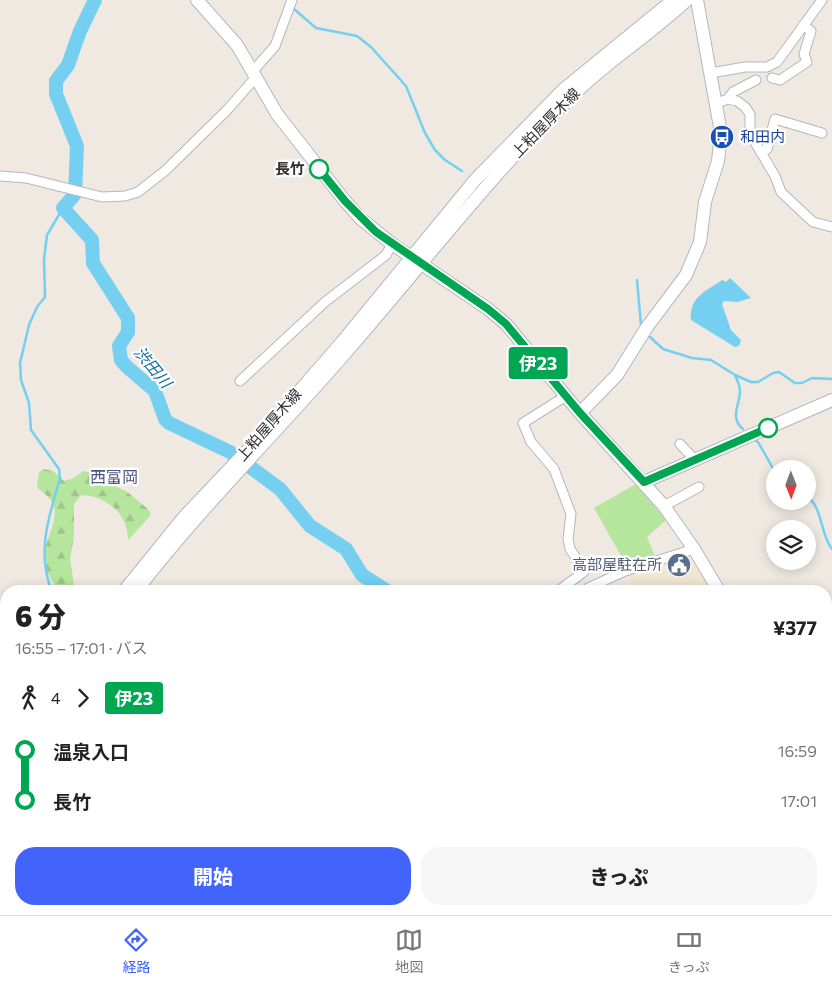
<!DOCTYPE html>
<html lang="ja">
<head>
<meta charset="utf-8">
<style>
  body { margin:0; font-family:Commissioner,"Noto Sans JP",sans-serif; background:#f6f6f6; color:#222; height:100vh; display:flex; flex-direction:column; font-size:19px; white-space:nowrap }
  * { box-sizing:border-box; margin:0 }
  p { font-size:16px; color:#767676 }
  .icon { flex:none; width:28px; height:28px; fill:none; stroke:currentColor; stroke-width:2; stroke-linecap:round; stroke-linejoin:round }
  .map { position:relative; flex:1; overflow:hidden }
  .details { position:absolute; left:0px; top:585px; width:832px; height:330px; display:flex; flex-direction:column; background:#fff; border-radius:20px 20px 0 0; box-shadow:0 2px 12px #0003 }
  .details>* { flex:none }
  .badge { padding:0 10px; border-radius:4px; font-size:18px; line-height:32px }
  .needle { width:32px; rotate:179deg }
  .buttons { position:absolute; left:766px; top:460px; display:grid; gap:10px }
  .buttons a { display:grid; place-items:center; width:50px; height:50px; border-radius:50%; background:#fff; box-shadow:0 2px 12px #0003; font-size:25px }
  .map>.badge { position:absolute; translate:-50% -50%; box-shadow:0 0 0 2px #fff }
  .legs { display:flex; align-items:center; gap:8px; height:55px; padding:0 15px; font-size:16px }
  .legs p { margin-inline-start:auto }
  .headline { display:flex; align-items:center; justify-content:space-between; height:85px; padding:0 15px }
  h1 { font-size:28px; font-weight:800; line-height:38px }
  .button { display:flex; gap:10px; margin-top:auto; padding:10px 15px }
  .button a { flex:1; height:58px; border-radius:20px; background:#4264fb; color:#fff; font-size:20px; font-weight:800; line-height:58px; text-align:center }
  .button a+a { background:#f6f6f6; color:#222 }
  ul { padding:0 15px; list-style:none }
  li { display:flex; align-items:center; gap:18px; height:50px; font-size:19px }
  li i { display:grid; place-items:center; width:8px; height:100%; margin:0 6px; background:currentColor }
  li i::after { content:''; width:12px; height:12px; margin:-6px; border:4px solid; border-radius:50%; background:#fff }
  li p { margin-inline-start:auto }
  li:first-child i { background:linear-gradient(#0000 50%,currentColor 0) }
  li:last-child i { background:linear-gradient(currentColor 50%,#0000 0) }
  .tabs { display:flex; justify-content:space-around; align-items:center; height:70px; border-top:1px solid #e0e0e0; background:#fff; font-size:14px; color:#767676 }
  .tabs a { display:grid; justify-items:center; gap:2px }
  .tabs .on { color:#4264fb }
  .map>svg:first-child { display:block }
  .education { fill:#f0e6d1 }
  .forest { fill:url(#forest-firs) }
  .park { fill:#b6e59e }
  .water { fill:#75cff0 }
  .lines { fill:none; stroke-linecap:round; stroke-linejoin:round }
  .stream { stroke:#75cff0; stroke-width:2.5 }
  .river { stroke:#75cff0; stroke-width:14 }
  .street-casing { stroke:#b4b7c1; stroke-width:11 }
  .secondary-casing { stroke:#b4b7c1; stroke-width:14 }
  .primary-casing { stroke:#c9c9c9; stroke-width:16 }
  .street { stroke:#fff; stroke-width:9 }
  .secondary { stroke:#fff; stroke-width:12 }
  .primary { stroke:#f2d163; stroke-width:14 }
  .line-1-casing { stroke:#fff; stroke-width:11 }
  .line-1 { stroke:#00a651; stroke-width:8 }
  .stop-1-dot { fill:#fff; stroke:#00a651; stroke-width:2.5 }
  .labels { text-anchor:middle; stroke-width:4.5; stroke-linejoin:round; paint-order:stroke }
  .street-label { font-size:15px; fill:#2e2e2e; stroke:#fff }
  .transit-label { font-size:15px; fill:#164399; stroke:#fff; text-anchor:start }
  .stop-label { font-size:15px; font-weight:bold; fill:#2e2e2e; stroke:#fff; text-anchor:end }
  .service-label { font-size:15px; fill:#4e5e75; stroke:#fff; text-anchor:end }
  .water-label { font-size:16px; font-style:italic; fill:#0d6fa3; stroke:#fff }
  .neighbourhood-label { font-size:16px; fill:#4d5680; stroke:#fff }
</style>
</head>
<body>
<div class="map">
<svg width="832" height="915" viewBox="0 0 832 915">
  <defs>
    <pattern id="forest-firs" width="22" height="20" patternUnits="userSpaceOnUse" patternTransform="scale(1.25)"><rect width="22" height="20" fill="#b6e59e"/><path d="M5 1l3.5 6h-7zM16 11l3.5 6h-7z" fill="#9dc588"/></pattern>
  </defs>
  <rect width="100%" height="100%" fill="#efe9e1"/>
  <!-- education -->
  <path class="education" d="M661,563L668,576L696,563L712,591H634L627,573Z"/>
  <!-- forest -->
  <path class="forest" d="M44,469L53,471L64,481L74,478L83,471L99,474L110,484L126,491L148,509L151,515L128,540C128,514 107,496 81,495L74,504V537L70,559L75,591H58C55,584 48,575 45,567C37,538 76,512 37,488L39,472Z"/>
  <!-- park -->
  <path class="park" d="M636,484L666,520L647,537L656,559L628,568L594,508Z"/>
  <!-- water -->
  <path class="water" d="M730,278L751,298L737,302L724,301L722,304L731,330L741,340L739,346L735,347L691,320C689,297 705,292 722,280L726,282Z"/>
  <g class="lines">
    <!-- stream -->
    <path class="stream" d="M294,9L316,28L357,36L371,47L406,86L425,133L435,150L445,160L462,171
      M637,280L641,325
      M650,337L663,349L692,358L711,360L735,375C737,380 740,385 740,391C740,405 729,417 743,429
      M735,375L751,382H758L773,373L779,372L795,383H802L812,378L832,379
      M753,439L758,442L775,472
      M808,497C823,509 820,534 832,549
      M52,591C36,554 49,515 60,479L59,469L31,430L29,403L21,380L20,363L29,325L37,307L45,297L44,259L47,235L63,208
      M0,749L6,737
      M5,866L6,869"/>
    <!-- river -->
    <path class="river" d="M95,0L80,31L68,65L56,81V94L77,146L75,194L63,208L92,240L93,263L128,318V332L119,346L121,360L127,367L155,391L165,419L169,423L230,452L280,489L310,526L346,549L362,575L387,591
      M611,909L616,915"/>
    <!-- street casing -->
    <g class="street-casing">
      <path id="street" d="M253,71L275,46L292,0
        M711,73L745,67H767L777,62L822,0
        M772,78L780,80L807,62L804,54L811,31L803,25
        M728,99L733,92L756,80
        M717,103L728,99L737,101L745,107L750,114V134L775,176L781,192L813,222L832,227
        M761,153L767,149L775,119L822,133
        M0,176L26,178L102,197L125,196L138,192L166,170L228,109L256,77
        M240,381L325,302L386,255L392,244
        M680,444L695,460
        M664,506L699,487
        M588,588L625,571L694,549
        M558,591L585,571L570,549L568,539L571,514L554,469L531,442L523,423L566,396
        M826,713L832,711
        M518,909L526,915
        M369,915L372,909
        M564,915L566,909"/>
    </g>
    <!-- secondary casing -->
    <g class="secondary-casing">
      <path id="secondary" d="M197,0L237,45L277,114L345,201L361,219L392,244L488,309L506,324L580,413L664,506L694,549L719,591
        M580,413L617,375L647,327L686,275L700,242L705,202L718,161L721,133L697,0
        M644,482L832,400
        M124,591L184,517L255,442L342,342L475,180L563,90L673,0
        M136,591C201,507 278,431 348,350C422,265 490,175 571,97C607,61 650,35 687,0
        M0,794L6,781
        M0,812L6,800
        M826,859L832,869
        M33,915L40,909"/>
    </g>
    <!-- primary casing -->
    <g class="primary-casing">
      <path id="primary" d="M0,881L6,897
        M11,909L13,915"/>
    </g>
    <!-- street -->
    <use href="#street" class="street"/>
    <!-- secondary -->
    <use href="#secondary" class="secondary"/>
    <!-- primary -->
    <use href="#primary" class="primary"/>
  </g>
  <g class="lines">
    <!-- line-1 casing -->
    <g class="line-1-casing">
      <path id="line-1" d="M319,169L345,201L376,232L488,309L506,324L580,413L644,482L768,428"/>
    </g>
    <!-- line-1 -->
    <use href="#line-1" class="line-1"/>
  </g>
  <!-- icons -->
  <defs>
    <g id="bus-disc" transform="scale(1.25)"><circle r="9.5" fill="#1a4fb4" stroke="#fff"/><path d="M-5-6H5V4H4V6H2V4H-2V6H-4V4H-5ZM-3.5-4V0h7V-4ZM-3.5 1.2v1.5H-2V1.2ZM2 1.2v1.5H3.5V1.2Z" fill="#fff"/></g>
    <g id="civic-disc" transform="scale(1.25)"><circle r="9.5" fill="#5c6f8a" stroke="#fff"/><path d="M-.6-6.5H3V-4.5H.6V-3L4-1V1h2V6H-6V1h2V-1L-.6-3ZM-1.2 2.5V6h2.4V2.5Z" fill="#fff"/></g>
  </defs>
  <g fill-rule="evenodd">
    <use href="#bus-disc" x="722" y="137"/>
    <use href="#civic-disc" x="679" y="565"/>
  </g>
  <!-- markers -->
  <g class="stop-1-dot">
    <circle cx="319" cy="169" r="9"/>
    <circle cx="768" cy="428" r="9"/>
  </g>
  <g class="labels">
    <!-- street labels -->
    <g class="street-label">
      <text transform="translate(546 123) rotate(-46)" y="5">上粕屋厚木線</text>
      <text transform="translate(269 425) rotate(-49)" y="5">上粕屋厚木線</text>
    </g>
    <!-- transit labels -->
    <g class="transit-label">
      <text x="740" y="142">和田内</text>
    </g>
    <!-- stop labels -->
    <g class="stop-label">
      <text x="305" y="174">長竹</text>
    </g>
    <!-- service labels -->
    <g class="service-label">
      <text x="662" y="570">高部屋駐在所</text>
    </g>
    <!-- water labels -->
    <g class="water-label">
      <text transform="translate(153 367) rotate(50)" y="6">渋田川</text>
    </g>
    <!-- neighbourhood labels -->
    <g class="neighbourhood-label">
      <text x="114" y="483">西富岡</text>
    </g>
  </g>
</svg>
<div class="buttons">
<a><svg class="needle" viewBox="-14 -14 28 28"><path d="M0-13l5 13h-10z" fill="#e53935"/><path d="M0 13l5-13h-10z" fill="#767676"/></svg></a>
<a><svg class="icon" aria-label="layers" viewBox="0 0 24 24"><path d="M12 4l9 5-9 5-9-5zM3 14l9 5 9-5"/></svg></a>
</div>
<b class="badge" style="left:538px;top:363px;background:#00a651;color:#fff">伊23</b>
<section class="details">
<div class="headline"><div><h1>6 分</h1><p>16:55 – 17:01 · バス</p></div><b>¥377</b></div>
<div class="legs"><svg class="icon" aria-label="walk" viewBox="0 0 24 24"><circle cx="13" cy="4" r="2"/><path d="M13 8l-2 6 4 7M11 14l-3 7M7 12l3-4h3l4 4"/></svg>4<svg class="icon" aria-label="forward" viewBox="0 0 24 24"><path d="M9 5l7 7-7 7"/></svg><b class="badge" style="background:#00a651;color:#fff">伊23</b></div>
<ul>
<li><i style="color:#00a651"></i><b>温泉入口</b><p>16:59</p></li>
<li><i style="color:#00a651"></i><b>長竹</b><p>17:01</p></li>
</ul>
<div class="button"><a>開始</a><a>きっぷ</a></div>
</section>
</div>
<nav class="tabs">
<a class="on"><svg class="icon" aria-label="directions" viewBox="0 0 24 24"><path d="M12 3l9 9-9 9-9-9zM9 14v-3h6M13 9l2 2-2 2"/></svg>経路</a>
<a><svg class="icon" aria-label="map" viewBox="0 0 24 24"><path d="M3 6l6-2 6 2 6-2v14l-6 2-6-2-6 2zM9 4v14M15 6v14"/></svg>地図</a>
<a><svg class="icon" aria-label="tickets" viewBox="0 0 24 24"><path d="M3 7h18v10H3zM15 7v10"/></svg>きっぷ</a>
</nav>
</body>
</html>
